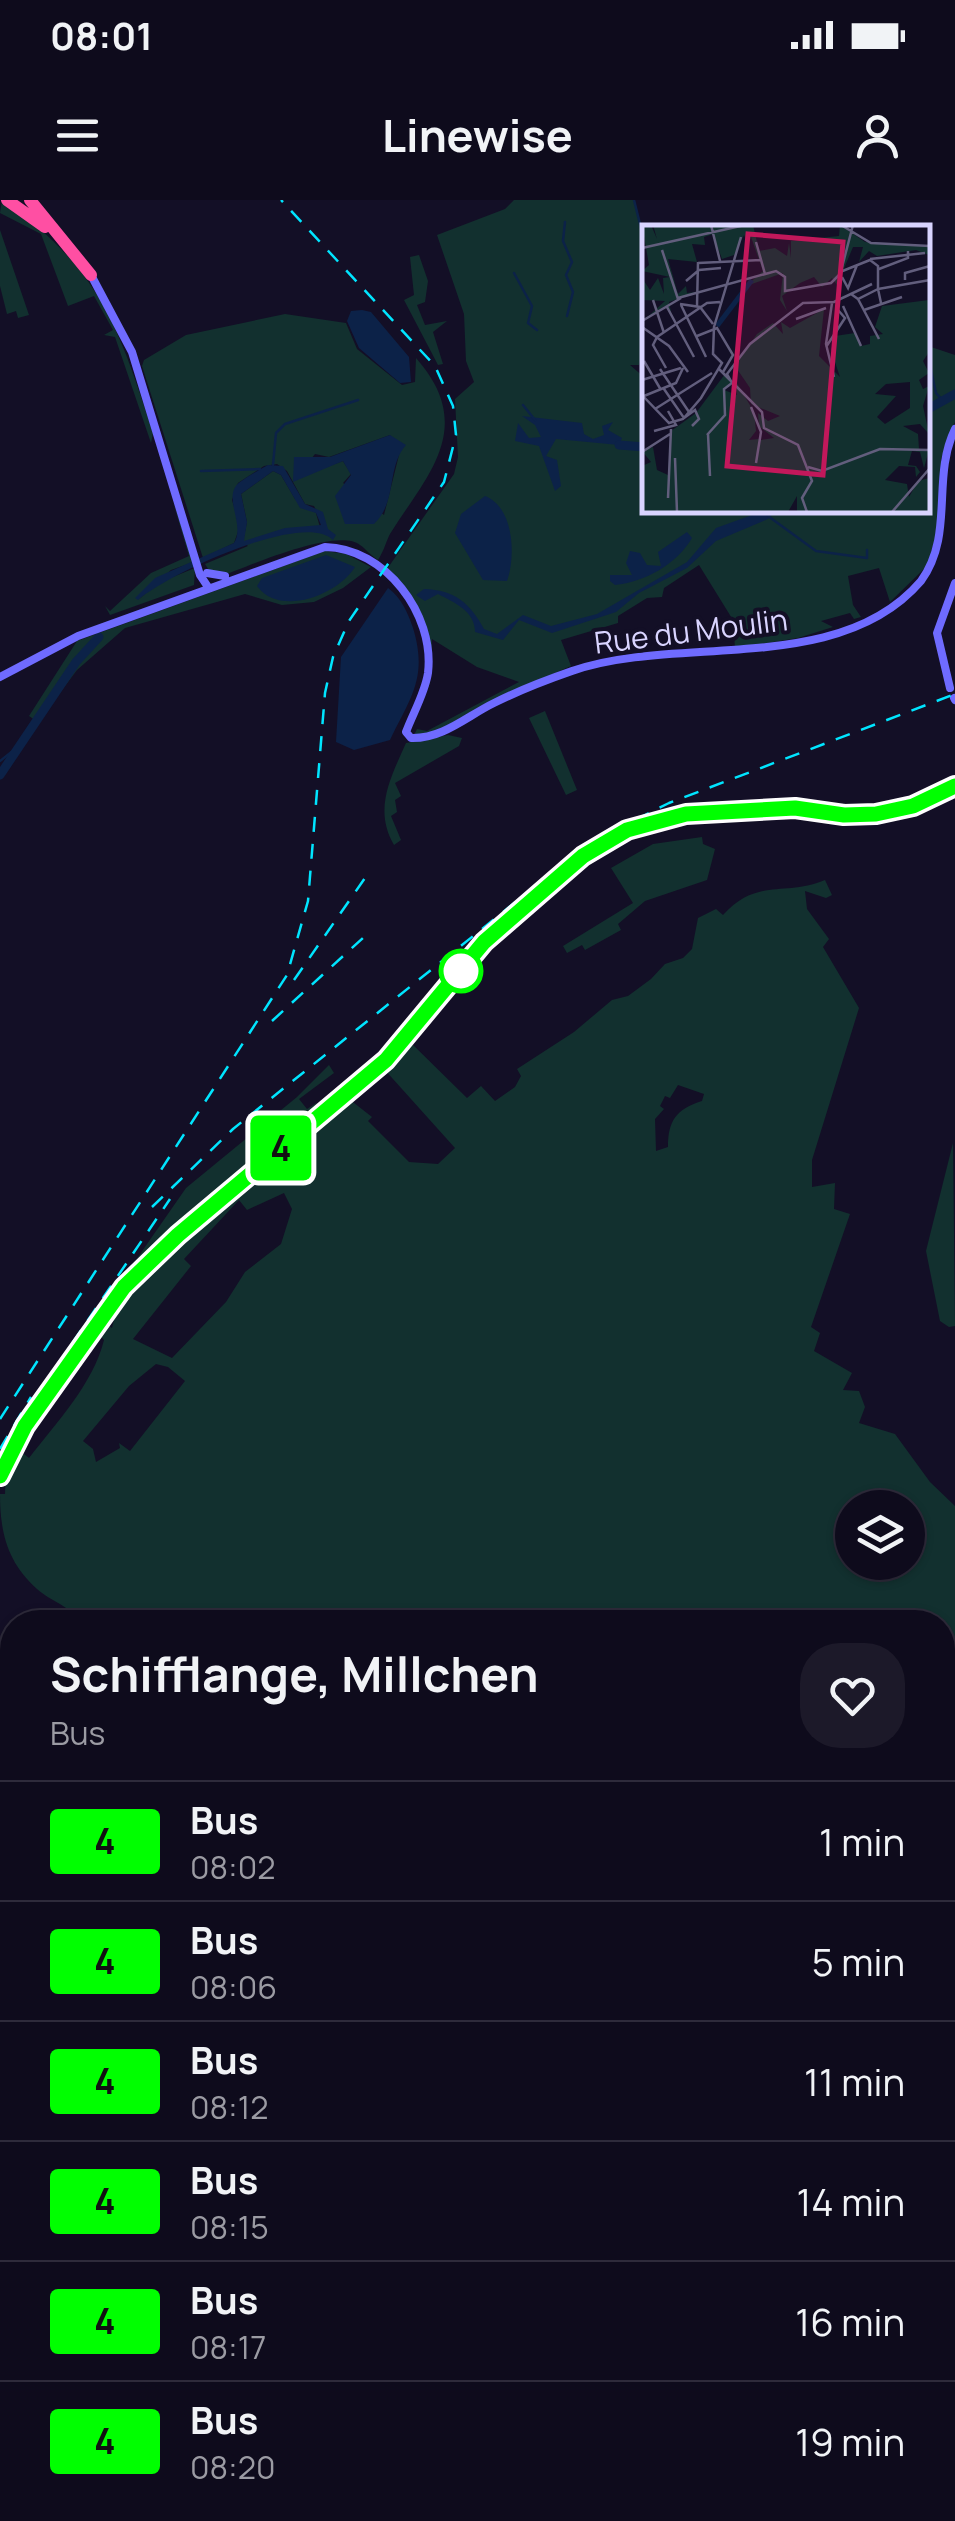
<!DOCTYPE html>
<html lang="en">
<head>
<meta charset="utf-8">
<style>
  body { margin:0; font-family:Manrope,sans-serif; background:#1c1929; color:#f1f3f6; height:100vh; display:flex; flex-direction:column; font-size:38px; white-space:nowrap }
  * { box-sizing:border-box; margin:0 }
  p { font-size:32px; color:#9b9ba3 }
  .icon { flex:none; width:55px; height:55px; fill:none; stroke:currentColor; stroke-width:2; stroke-linecap:round; stroke-linejoin:round }
  .map { position:relative; flex:1; overflow:hidden }
  .sheet { position:absolute; left:0px; top:1410px; width:955px; height:912px; display:flex; flex-direction:column; background:#0e0b1c; border-radius:40px 40px 0 0; box-shadow:0 2px 8px #0004,0 0 0 2px #2e2b3b }
  .sheet>* { flex:none }
  .badge { padding:0 20px; border-radius:8px; font-size:35px; line-height:65px }
  .buttons { position:absolute; left:835px; top:1290px; display:grid; gap:20px }
  .buttons a { display:grid; place-items:center; width:90px; height:90px; border-radius:50%; background:#0e0b1c; box-shadow:0 2px 8px #0004,0 0 0 2px #2e2b3b; font-size:50px }
  .map>.badge { position:absolute; translate:-50% -50%; box-shadow:0 0 0 5px #fff }
  .round { display:grid; place-items:center; flex:none; width:105px; height:105px; border-radius:40px; background:#1c1929 }
  .summary { display:flex; align-items:center; justify-content:space-between; height:170px; padding:0 50px }
  h1 { font-size:48px; font-weight:700; line-height:75px }
  ul { padding:0; list-style:none }
  li { display:flex; align-items:center; gap:30px; height:120px; padding:0 50px; border-top:2px solid #2e2b3b }
  li div { flex:1 }
  li b { display:block; font-size:38px }
  li em { font-style:normal }
  li .badge { min-width:110px; font-weight:700; text-align:center }
  .status { display:flex; justify-content:space-between; align-items:center; height:70px; padding:0 50px; background:#0e0b1c; direction:ltr }
  .status svg { height:28px; fill:currentColor }
  header { display:flex; justify-content:space-between; align-items:center; height:130px; padding:0 50px; background:#0e0b1c; font-size:45px; font-weight:700 }
  .map>svg:first-child { display:block }
  .green { fill:#12302f; fill-rule:evenodd }
  .water { fill:#0c2248; fill-rule:evenodd }
  .lines { fill:none; stroke-linecap:round; stroke-linejoin:round }
  .stream { stroke:#0c2248; stroke-width:2.5 }
  .river { stroke:#0c2248; stroke-width:9 }
  .secondary { stroke:#6f6bff; stroke-width:8 }
  .primary { stroke:#c25bff; stroke-width:10 }
  .highway { stroke:#ff4fa3; stroke-width:12 }
  .rail { stroke:#00e5ff; stroke-width:2.5; stroke-dasharray:15 12; stroke-linecap:butt }
  .line-casing { stroke:#fff; stroke-width:22 }
  .line { stroke:#0f0; stroke-width:15 }
  .stop-dot { fill:#fff; stroke:#0f0; stroke-width:5 }
  .labels { text-anchor:middle; stroke-width:8; stroke-linejoin:round; paint-order:stroke }
  .street-label { font-size:30px; fill:#d9d4ff; stroke:#130f26 }
  .inset-river { fill:none; stroke:#0c2248; stroke-width:5 }
  .inset-road { fill:none; stroke:#625e7d; stroke-width:2.5 }
  .view { fill:#c2185b; fill-opacity:0.15; stroke:#c2185b; stroke-width:5 }
  .inset-edge { fill:none; stroke:#d9d4ff; stroke-width:5 }
</style>
</head>
<body>
<div class="status"><b>08:01</b><svg viewBox="0 0 49 12"><path d="M0 12V9h3v3zM5 12V6h3v6zM10 12V3h3v9zM15 12V0h3v12zM26 1h20v11H26zM47 4h2v5h-2z"/></svg></div>
<header><svg class="icon" aria-label="menu" viewBox="0 0 24 24"><path d="M4 6h16M4 12h16M4 18h16"/></svg>Linewise<svg class="icon" aria-label="person" viewBox="0 0 24 24"><circle cx="12" cy="8" r="4"/><path d="M4 21q1-7 8-7t8 7"/></svg></header>
<div class="map">
<svg width="955" height="2321" viewBox="0 0 955 2321">
  <rect width="100%" height="100%" fill="#130f26"/>
  <!-- green -->
  <path class="green" d="M2,0C99,67 118,125 153,233L151,243L115,137L104,135L113,130L94,96L68,106L41,34L0,13Z
    M514,0H634L645,44V153L642,150L639,165H630L645,178V310H928V146L955,155V192L943,202L955,196V222L941,259L942,316L927,366L890,402L879,368L848,376L853,405L861,417L854,419L850,413L821,421L833,427L798,438L735,448L733,420L699,365L664,388L662,397L647,398L618,416V423L561,440L571,466L482,505L436,532L414,535L417,529L427,531L519,482L477,467L432,439L430,483L411,526C417,512 427,496 428,482C432,442 420,392 387,369L454,274L458,257L455,199L474,182L466,161L464,114L437,35L505,9Z
    M0,30L29,115L18,118L16,111L7,114L0,86Z
    M419,55L428,81L425,102L417,105L425,125L447,121L433,132L443,164L438,165L404,100L414,95L410,57Z
    M285,114L346,123L357,149L402,185L415,182L416,158C478,228 426,276 390,334C387,339 384,351 378,360C370,355 366,349 360,345C338,327 251,365 224,375L210,372L205,364L248,346L243,342L247,322L241,294L273,271L281,275L295,299L316,313L321,331L329,336L314,306L305,304L287,271L277,264L264,266L238,283L232,300L240,326L234,343L203,358L142,166L144,160L186,135ZM390,235L400,251L384,315L343,283L351,274L343,261L296,278L315,254L329,257Z
    M173,302L194,362L171,370L138,400L158,383L195,368L194,385L110,415L105,406L110,411L151,373L189,356Z
    M325,351L346,354L371,367L343,388L314,402L282,405L245,394L125,428L77,470L38,522L29,516L77,441Z
    M545,511L577,590L566,595L529,518Z
    M448,535L462,538L459,546L395,583L401,596L395,600L397,612L391,616L401,640L394,645C373,609 391,577 406,543Z
    M702,637L703,644L715,649L707,680L645,701L618,724L621,730L585,750L582,745L567,753L563,746L633,703L611,668L653,644Z
    M825,680L832,695L826,698L805,691L807,709L829,739L823,747L859,808L812,960V987L835,983L834,1009L850,1014L811,1127L820,1133L814,1151L852,1173L843,1190L859,1191L865,1207L859,1223L895,1234L930,1282L955,1306V2188L943,2191L942,1422H81C64,1402 53,1403 37,1389C7,1362 0,1332 0,1294H5L6,1262L14,1246L29,1258C57,1222 93,1184 104,1140L96,1131L103,1122L112,1128L118,1104L140,1075L136,1070L106,1103L186,988L297,897L329,865L334,873L299,899L307,909L316,903L325,907L306,932L349,899L372,917L368,921L409,962L438,964L455,948L384,869L410,842L467,898L481,886L495,901L515,887L521,876L517,869L574,832L612,800L628,796L651,779L665,764L683,758L692,749L698,718L716,709L723,715C758,677 785,697 825,680ZM678,885L704,894L702,901C676,909 668,921 668,947L656,951L655,919L664,909L660,906L665,896L670,898ZM284,993L292,1009L281,1044L245,1072L226,1102L172,1158L133,1139L191,1066L184,1059L239,1000L247,1010ZM156,1164L168,1167L185,1181L130,1251L119,1243L120,1248L96,1262L93,1249L83,1241L129,1186ZM852,1308H908V1362H852Z
    M953,943L955,1126L949,1127L940,1121L926,1051Z
    M0,1581L12,1596V1836L0,1832Z
    M0,1836L12,1842L9,1844L12,1851V2310H304L310,2321H0Z
    M955,2284V2321H827L826,2310H942L943,2289Z
    M309,2310H646L658,2321H314Z"/>
  <!-- water -->
  <path class="water" d="M362,110L371,112L409,157L411,182L400,183L359,148L347,121L351,111Z
    M522,216L582,223L584,234L593,239L604,235L602,226L613,222L608,230L622,238L619,245L556,239L546,256L557,260L561,286L555,291L539,246L515,241L518,223L529,238L541,237L535,225Z
    M390,235L406,245C386,268 398,301 374,324H345L335,296L351,275L343,261L293,282L294,257H330Z
    M268,265L283,266L305,304L323,312L328,329L336,335L333,340C303,310 167,375 138,400L135,398L155,378L234,343C246,324 221,296 240,282C248,276 259,270 268,265ZM273,271L281,275L300,308L316,313L321,325L285,328L244,341L247,322L241,294Z
    M485,296C514,307 516,356 507,381L483,380L455,333L461,314Z
    M766,310H776L768,319L716,341L687,368L639,393L616,412L552,433L519,420L503,440L475,432C475,411 455,403 438,394L425,401L416,395L424,389C455,390 470,403 484,429L497,434L523,415L551,426L597,414L687,362L716,328Z
    M687,332L692,338C677,364 645,382 615,385L610,381V375H632L626,363L630,351L640,353L647,365L661,366L658,352Z
    M326,355L355,367C339,394 280,418 257,386L262,378Z
    M388,388C401,397 408,413 413,428C428,477 411,497 390,540L354,550L336,542L341,457Z"/>
  <g class="lines">
    <!-- stream -->
    <path class="stream" d="M634,0L645,44
      M565,22L563,41L572,62L566,75L573,92L567,116
      M514,73L532,106L528,123L537,130
      M928,156L936,193L943,201
      M523,205L535,220
      M273,265L276,233L285,224L358,200
      M201,271L260,269
      M768,316L816,351L867,358V350
      M0,561L19,546"/>
    <!-- river -->
    <path class="river" d="M928,209L955,194
      M619,245L645,247
      M0,575L76,462L99,437"/>
    <!-- secondary -->
    <path class="secondary" d="M91,75L132,152L200,375L208,387
      M207,373L225,376
      M0,477L78,436L325,347C385,348 435,414 428,473C425,493 413,513 406,532L411,538C443,539 467,516 494,503C520,490 546,480 572,471C677,434 839,477 921,381C955,334 931,278 955,229
      M950,488L937,433L955,383
      M954,498L955,500
      M0,1276L25,1226L124,1087L178,1035L386,860L483,742L583,656L627,630L686,614L795,608L844,615L877,614L913,606L955,586"/>
    <!-- primary -->
    <path class="primary" d="M0,1450L12,1460
      M942,2284L955,2279
      M819,2310L823,2321"/>
    <!-- highway -->
    <path class="highway" d="M7,0L45,27
      M30,0L91,75"/>
    <!-- rail -->
    <path class="rail" d="M294,780L365,678
      M272,821L364,737
      M152,1007L233,929L589,643L669,603L955,494
      M27,1210L170,999
      M0,1219L287,775L308,701L325,493L333,457L349,421L444,282L456,235L453,206L435,166L281,0
      M0,1249L31,1197"/>
  </g>
  <g class="lines">
    <!-- line casing -->
    <g class="line-casing">
      <path id="line" d="M0,1276L25,1226L124,1087L178,1035L386,860L484,742L583,656L627,630L686,614L795,608L844,615L876,614L913,606L955,586"/>
    </g>
    <!-- line -->
    <use href="#line" class="line"/>
  </g>
  <!-- markers -->
  <circle class="stop-dot" cx="461" cy="771" r="20"/>
  <g class="labels">
    <!-- street labels -->
    <g class="street-label">
      <text transform="translate(691 432) rotate(-7)" y="10">Rue du Moulin</text>
    </g>
  </g>
  <!-- overview -->
  <g transform="translate(642 25)">
    <rect width="288" height="288" fill="#130f26"/>
    <path d="M0,0H9L15,14L11,0H111L117,26L133,23L145,31L147,18L149,33V16L197,11L198,0L223,17L287,21V30L274,25L235,31L227,26L217,37L221,22H211L195,60L190,53L180,62L172,52L158,58L140,71L145,86L138,75L141,48L104,61L121,46L109,12L106,21L102,10L92,30L80,34L71,9L62,12L63,20L50,19L55,37L26,34L36,69L44,61L45,68L55,67L27,77L30,92L23,81L0,97L23,76L0,75L2,56L8,65L16,53L22,69L21,53L28,52L0,46L7,40ZM287,75V127L281,136L287,148L277,155L281,164L287,161L281,181L287,209L278,199L261,201L276,209L277,224L287,225L282,243L278,227L270,226L266,240L274,241L278,247L274,252L273,242L257,241L243,255L265,259L267,272L276,256L287,253V287H155V271L146,287H0V241L9,237L0,226L11,222L15,245L26,250L29,206L54,188L83,149L89,158L82,165L95,170L92,153L112,187L114,206L107,215L117,214L114,237L119,215L132,213L117,201L116,188L126,196L138,191L109,179L108,163L93,141L115,109L131,98L141,109L139,97L148,103L182,84L177,131L198,152L189,125L193,111L213,108L219,121L228,119V111L241,109L233,102L240,81ZM268,157V183L243,199L235,192L254,171L233,169L244,159Z" fill="#12302f" fill-rule="evenodd"/>
    <path class="inset-river" d="M75,101L110,55"/>
    <path class="inset-road" d="M69,0L78,36M199,0L229,18L288,21M114,17L123,49M0,23L103,0M20,25L36,74M228,34L283,28M56,38L119,35M237,44L266,33V26M199,46L211,0M198,47L228,35L236,41V64L288,55M200,52L206,63L215,40M263,55V48L288,41M44,56L57,45L79,43M209,69L216,74L236,64L239,78M36,73L134,46L143,52V66L189,58L199,48M216,74L237,114M11,75L22,108M190,78L184,119L192,152M38,79L58,82L71,99M39,80L64,132M55,81L56,37M201,81L219,121M25,82L52,132M222,85L260,72M154,94L184,83M0,96L39,73M0,102L27,121L46,147M55,111L75,103L91,130L81,147M15,112L65,78L78,77M15,112L11,120L24,143M184,122L203,93L196,85M2,136L19,165M76,143L120,187L122,203L156,220L170,256L160,273L165,287M18,144L47,187M0,155L39,143M22,164L42,193L53,185L57,194L50,201M0,170L27,198L41,194L59,173L80,138L71,129L72,102L99,12M2,171L34,158L41,143M109,182L119,207L114,238M13,184L70,148M12,206L34,200L26,186M66,209L68,251M65,210L83,190L82,164L90,158L85,149L108,119L161,78L192,77L230,59M0,227L28,209M33,233L35,287M166,242L180,246L238,224L288,225M26,273L29,204M250,287L288,243"/>
    <path class="view" d="M106,9L201,17L181,250L85,241Z"/>
    <rect width="288" height="288" class="inset-edge"/>
  </g>
</svg>
<div class="buttons">
<a><svg class="icon" aria-label="layers" viewBox="0 0 24 24"><path d="M12 4l9 5-9 5-9-5zM3 14l9 5 9-5"/></svg></a>
</div>
<b class="badge" style="left:281px;top:948px;background:#0f0;color:#111">4</b>
<section class="sheet">
<div class="summary"><div><h1>Schifflange, Millchen</h1><p>Bus</p></div><a class="round"><svg class="icon" aria-label="heart" viewBox="0 0 24 24"><path d="M12 20l-8-8c-3-5 5-10 8-4 3-6 11-1 8 4z"/></svg></a></div>
<ul>
<li><span class="badge" style="background:#0f0;color:#111">4</span><div><b>Bus</b><p>08:02</p></div><em>1 min</em></li>
<li><span class="badge" style="background:#0f0;color:#111">4</span><div><b>Bus</b><p>08:06</p></div><em>5 min</em></li>
<li><span class="badge" style="background:#0f0;color:#111">4</span><div><b>Bus</b><p>08:12</p></div><em>11 min</em></li>
<li><span class="badge" style="background:#0f0;color:#111">4</span><div><b>Bus</b><p>08:15</p></div><em>14 min</em></li>
<li><span class="badge" style="background:#0f0;color:#111">4</span><div><b>Bus</b><p>08:17</p></div><em>16 min</em></li>
<li><span class="badge" style="background:#0f0;color:#111">4</span><div><b>Bus</b><p>08:20</p></div><em>19 min</em></li>
</ul>
</section>
</div>
</body>
</html>
